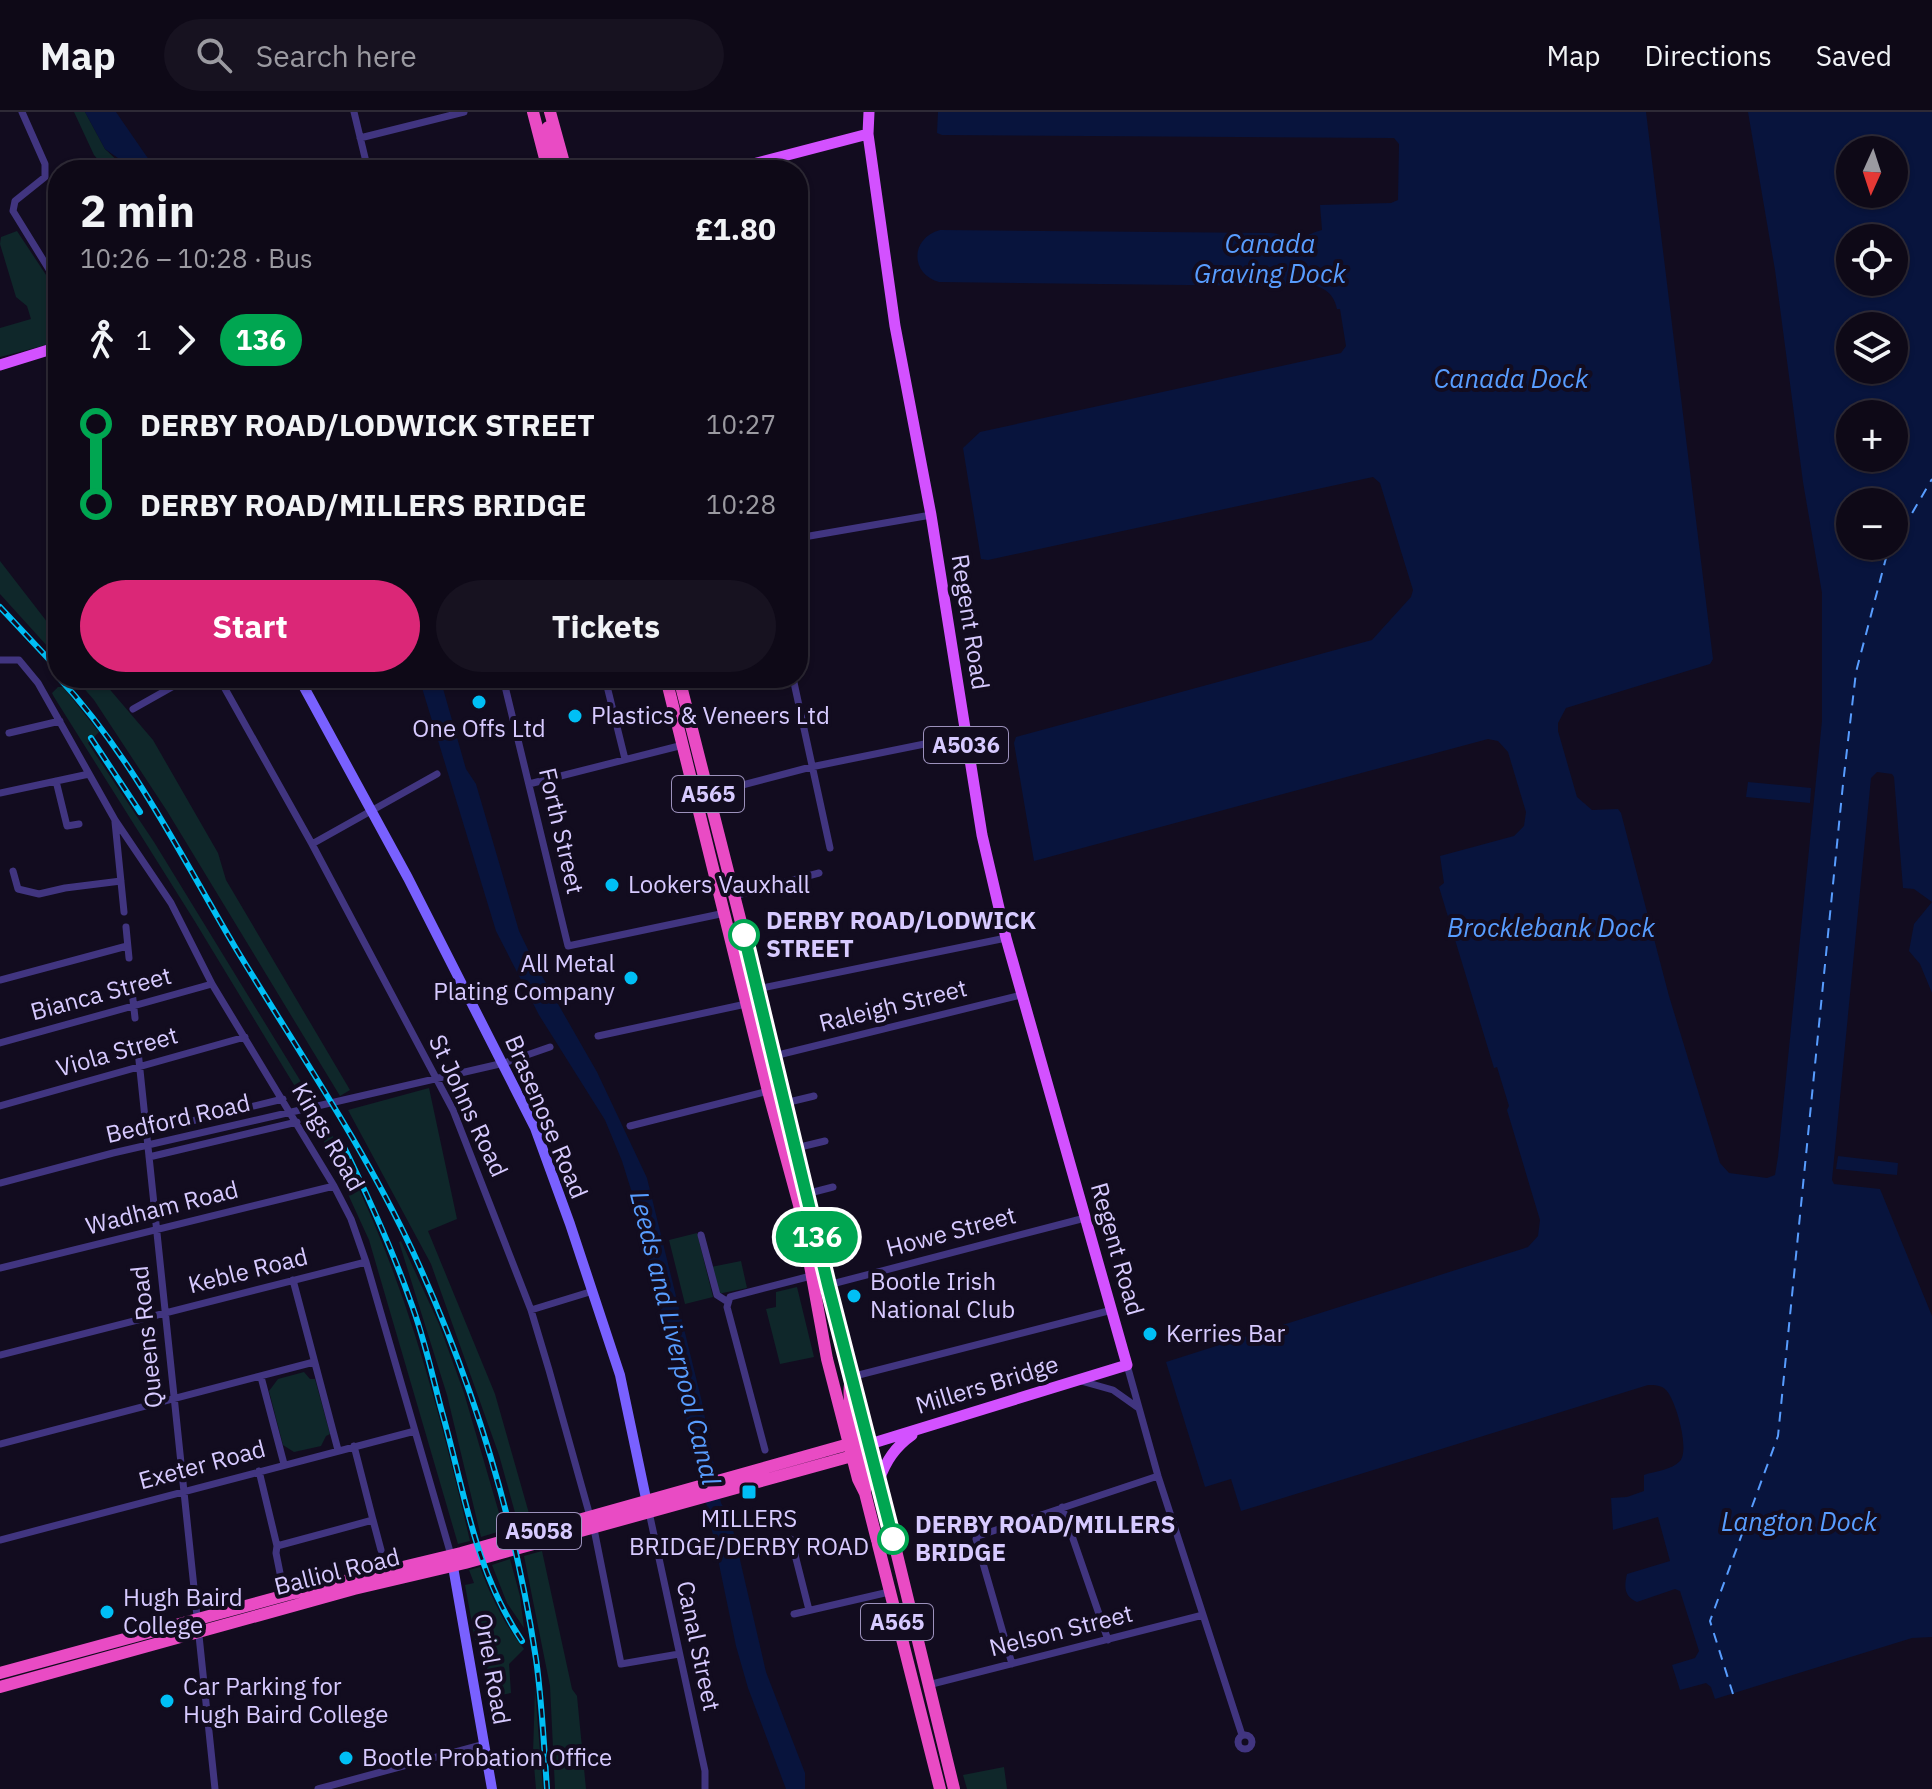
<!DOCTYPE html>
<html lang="en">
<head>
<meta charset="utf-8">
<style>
  body { margin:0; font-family:"IBM Plex Sans",sans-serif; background:#171220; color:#f1f3f6; height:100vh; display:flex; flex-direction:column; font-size:30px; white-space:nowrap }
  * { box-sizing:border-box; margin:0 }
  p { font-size:26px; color:#9b9aa1 }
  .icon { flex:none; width:44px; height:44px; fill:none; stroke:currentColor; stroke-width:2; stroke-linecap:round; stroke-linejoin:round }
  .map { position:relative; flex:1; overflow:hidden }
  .panel { position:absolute; left:48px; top:48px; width:760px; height:528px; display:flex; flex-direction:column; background:#0e0917; border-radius:32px; box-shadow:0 2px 6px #0004,0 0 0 2px #2e2a36 }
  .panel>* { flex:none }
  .badge { padding:0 16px; border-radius:26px; font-size:28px; line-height:52px }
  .needle { width:52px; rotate:183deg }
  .fabs { position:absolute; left:1836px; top:24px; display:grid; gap:16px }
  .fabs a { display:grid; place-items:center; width:72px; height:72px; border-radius:50%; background:#0e0917; box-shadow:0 2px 6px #0004,0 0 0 2px #2e2a36; font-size:40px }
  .map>.badge { position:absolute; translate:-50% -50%; box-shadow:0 0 0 4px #fff }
  .legs { display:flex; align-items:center; gap:12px; height:88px; padding:0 32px; font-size:26px }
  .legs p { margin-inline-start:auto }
  .summary { display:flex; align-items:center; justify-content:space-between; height:136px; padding:0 32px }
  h1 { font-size:44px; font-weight:800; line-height:60px }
  .action { display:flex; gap:16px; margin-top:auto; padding:16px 32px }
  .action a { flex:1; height:92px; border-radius:48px; background:#db2777; color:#fff; font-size:32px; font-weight:800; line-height:92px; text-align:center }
  .action a+a { background:#171220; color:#f1f3f6 }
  ul { padding:0 32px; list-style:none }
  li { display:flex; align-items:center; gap:28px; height:80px; font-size:30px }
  li i { display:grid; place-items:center; width:12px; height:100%; margin:0 10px; background:currentColor }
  li i::after { content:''; width:20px; height:20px; margin:-10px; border:6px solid; border-radius:50%; background:#0e0917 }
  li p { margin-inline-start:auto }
  li:first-child i { background:linear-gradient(#0000 50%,currentColor 0) }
  li:last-child i { background:linear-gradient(currentColor 50%,#0000 0) }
  header { display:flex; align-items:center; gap:48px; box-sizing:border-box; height:112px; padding:0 40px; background:#0e0917; border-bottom:2px solid #2e2a36 }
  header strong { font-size:38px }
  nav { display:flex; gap:44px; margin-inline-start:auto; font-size:28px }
  .search { width:560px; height:72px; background:#171220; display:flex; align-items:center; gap:20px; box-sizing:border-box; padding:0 28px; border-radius:44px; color:#9b9aa1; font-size:30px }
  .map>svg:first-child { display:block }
  .green { fill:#0f272a }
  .water { fill:#08143d; fill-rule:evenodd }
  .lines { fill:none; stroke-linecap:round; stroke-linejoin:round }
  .ferry { stroke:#589dff; stroke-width:2; stroke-dasharray:10 8; stroke-linecap:butt }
  .minor { stroke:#413580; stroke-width:7 }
  .secondary { stroke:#7961ff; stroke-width:10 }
  .primary { stroke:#d351ff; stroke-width:11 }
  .trunk { stroke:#e94bc4; stroke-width:12 }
  .rail-casing { stroke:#00bff5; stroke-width:6 }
  .rail { stroke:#120c1f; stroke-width:3; stroke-dasharray:9; stroke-linecap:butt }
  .line-1-casing { stroke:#fff; stroke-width:18 }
  .line-1 { stroke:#00a651; stroke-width:12 }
  .poi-dot { fill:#00bff5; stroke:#120c1f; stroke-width:3 }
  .stop-1-dot { fill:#fff; stroke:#00a651; stroke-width:4 }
  .labels { text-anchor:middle; stroke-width:8; stroke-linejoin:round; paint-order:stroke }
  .shield { fill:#120c1f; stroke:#9c91bc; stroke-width:2 }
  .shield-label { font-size:22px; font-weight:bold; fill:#d7caff }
  .street-label { font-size:24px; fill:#d7caff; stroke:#120c1f }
  .poi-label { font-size:24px; fill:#d7caff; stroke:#120c1f; text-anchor:start }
  .stop-label { font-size:24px; font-weight:bold; fill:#d7caff; stroke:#120c1f; text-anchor:start }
  .water-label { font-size:26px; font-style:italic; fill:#589dff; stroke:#120c1f }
</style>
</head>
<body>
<header>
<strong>Map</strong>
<div class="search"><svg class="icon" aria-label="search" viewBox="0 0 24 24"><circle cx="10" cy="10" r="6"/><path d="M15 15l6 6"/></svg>Search here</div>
<nav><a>Map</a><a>Directions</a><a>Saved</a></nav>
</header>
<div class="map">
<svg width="1932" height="1677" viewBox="0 0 1932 1677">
  <rect width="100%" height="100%" fill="#120c1f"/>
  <!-- green -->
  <path class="green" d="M74,0H85L105,37L127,58H107L94,43Z
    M17,119L58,181V230L0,245V216L31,207L27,194L16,185L0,132L1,125Z
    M0,449L58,524V546L0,482Z
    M75,566H100L153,628L218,741L226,768L350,978L340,984L167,699L94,588Z
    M58,575H63L99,620L88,631L154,730L314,991H305L194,808L54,585L52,581Z
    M429,976L457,1107L428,1119L495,1282L532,1412L519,1415L499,1343L431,1152L348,998Z
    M322,1005C397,1137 436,1283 470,1429L458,1432L369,1128L314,1008Z
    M697,1121L713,1185L685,1192L669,1128Z
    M401,1129L439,1212L464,1281L504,1418L481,1425L447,1283L399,1130Z
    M741,1149L747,1176L718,1182L711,1155Z
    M797,1175L814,1245L780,1252L766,1197L776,1195V1180Z
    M304,1260L310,1267H315L330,1322L326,1324L321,1334L294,1340L283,1333L269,1279L278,1267Z
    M542,1439L572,1577L577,1584L586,1677H555L550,1574L524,1444Z
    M510,1447L520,1484L524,1516L507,1491L492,1453Z
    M480,1455C491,1485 504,1512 524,1537L509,1552L511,1581L491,1585L483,1528H475L465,1473L474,1471L469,1458Z
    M535,1577L543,1677H536L533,1642Z
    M1004,1655L1007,1677H967L963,1663Z"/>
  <!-- water -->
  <path class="water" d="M85,0H116L156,58H127L118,46L105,37Z
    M938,0H1646L1713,547L1710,552L1566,596L1558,611V619L1577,685L1592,698L1618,697L1621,701L1669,884L1720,1051L1729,1061L1767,1066L1775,1063L1778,1045L1822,609V481L1803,370L1775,158L1748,0H1932V881L1920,852L1909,839L1914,812L1932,790L1914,777L1903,776L1894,665L1892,662L1877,660L1871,666L1832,1068L1834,1072L1880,1077L1932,1204V1525L1912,1526L1715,1587L1711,1575L1706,1571L1680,1578L1672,1553L1695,1546L1699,1539L1680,1479L1675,1477L1637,1490C1624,1484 1624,1475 1627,1462L1670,1449L1658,1405L1613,1418L1611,1386L1627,1385L1644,1379V1363C1655,1359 1672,1358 1680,1349C1690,1338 1676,1288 1666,1278C1661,1273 1655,1273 1648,1273L1241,1399L1231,1367L1205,1375L1166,1250L1528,1135L1538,1124L1540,1108L1507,998L1509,994L1497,955L1494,956L1439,775L1444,771L1440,744L1514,724L1524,714L1526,700L1508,640L1498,629L1488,627L1034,749L1014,631L1016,625L1372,528L1411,485L1413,478L1380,371L1373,365L988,448L981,447L963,336L980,320L1341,241L1346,234L1340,197H1337C1331,166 1296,171 1271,174L939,170C910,162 910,126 940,118L1271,121C1280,121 1282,126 1290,127C1299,129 1312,120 1322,118L1320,93L1391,91L1398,88L1399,32L1394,26L942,23L937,21ZM1850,38H1894V82H1850ZM1850,126H1894V170H1850ZM1850,214H1894V258H1850ZM1850,302H1894V346H1850ZM1850,390H1894V434H1850Z
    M419,566H440L466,657L476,672L519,819L534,850L597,960L647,1066L702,1290L721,1391L731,1409L766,1560L805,1661V1677H786L748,1576L736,1534L708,1399L638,1100L622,1049L605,1008L539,903L496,819Z
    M1748,670L1811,676L1810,691L1746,685Z
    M1838,1044L1898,1051L1897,1063L1836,1057Z"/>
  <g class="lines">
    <!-- ferry -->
    <path class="ferry" d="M1894,432L1932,367
      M1733,1582L1710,1509L1778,1324L1843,672L1856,560L1886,446L1893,434"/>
    <!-- minor -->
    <path class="minor" d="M22,0L45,52V65L15,89L13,99L58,172
      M354,0L368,58
      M360,26L464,0
      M798,426L931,403
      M0,548H19L38,571L115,708L171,791L212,872L334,1074L351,1107L366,1150L451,1443
      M219,566L312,732L453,998L531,1198L549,1258L595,1422L621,1552L679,1542
      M503,566L568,834L725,801
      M605,566L625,647
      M793,566L830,736
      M133,597L188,566
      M9,621L60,609
      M56,669L67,714L79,712
      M529,672L683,633
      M0,681L89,662
      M708,682L811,655L964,624
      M115,710L124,800
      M312,732L437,662
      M13,759L18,777L39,782L65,776L121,769
      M734,784L819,761
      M126,815L129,846
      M0,868L127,834
      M757,877L1006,826
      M132,879L135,906
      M598,924L746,892
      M0,931L212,872
      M138,939L215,1677
      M774,944L1021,883
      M785,991L814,984
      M0,994L245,925
      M630,1014L768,979
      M146,1020L283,987
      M796,1036L825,1029
      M149,1045L297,1010
      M0,1071L113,1041L504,951L550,935
      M806,1082L833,1075
      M701,1123L717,1183L728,1190
      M817,1128L842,1122
      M0,1156L334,1074
      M293,1168L338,1338
      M828,1173L1085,1106
      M531,1198L593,1179
      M0,1243L366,1150
      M1127,1253L1158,1364L1242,1623
      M261,1265L284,1352
      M851,1265L1112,1198
      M1081,1269L1113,1278L1137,1295
      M0,1332L314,1250
      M765,1338L727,1195L730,1185L811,1164
      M259,1359L277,1434L373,1408L354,1334
      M1062,1395L1108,1528
      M649,1400L705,1659V1677
      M373,1408L381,1438
      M791,1427L809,1498
      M0,1428L415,1319
      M277,1434L276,1441L280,1461
      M794,1502L889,1480
      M1012,1552L976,1427L978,1424L1158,1364
      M928,1573L1203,1503
      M1238 1630a7 7 0 1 1 14 0a7 7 0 1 1-14 0Z
      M318,1677L485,1632"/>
    <!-- secondary -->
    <path class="secondary" d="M299,566L408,766L535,1016L570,1112L620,1263L648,1396
      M452,1449L492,1677"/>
    <!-- primary -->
    <path class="primary" d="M869,0L868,22L895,214L931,403L982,723L1006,826L1127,1253L870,1332
      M730,58L868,22
      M0,253L58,235
      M879,1368C886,1349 895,1335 912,1323"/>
    <!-- trunk -->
    <path class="trunk" d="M533,0L548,58
      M550,0L566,58
      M548,15L557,58
      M666,566L768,979L799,1093L827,1247L858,1367L865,1381L940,1677
      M679,566L766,909L828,1173L874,1348L954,1677
      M850,1272C846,1309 869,1343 865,1379
      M0,1561L286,1483L461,1441L849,1332L860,1335L870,1332
      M0,1575L354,1477L465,1451L852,1344L856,1339"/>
    <!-- rail casing -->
    <g class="rail-casing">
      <path id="rail" d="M0,495L58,557
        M59,566C132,644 181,744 235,835C296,936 363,1033 413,1140C472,1268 515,1408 536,1547C542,1590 544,1634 547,1677
        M91,626L140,700
        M342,1031C367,1082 391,1134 410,1188C424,1224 432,1263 442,1300C465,1381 474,1457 522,1529"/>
    </g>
    <!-- rail -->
    <use href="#rail" class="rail"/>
  </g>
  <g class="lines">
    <!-- line-1 casing -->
    <g class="line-1-casing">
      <path id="line-1" d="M744,823L828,1173L893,1427"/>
    </g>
    <!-- line-1 -->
    <use href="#line-1" class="line-1"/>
  </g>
  <!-- markers -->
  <g class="poi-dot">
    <circle cx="479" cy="590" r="8"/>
    <circle cx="575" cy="604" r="8"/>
    <circle cx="612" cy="773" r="8"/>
    <circle cx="631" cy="866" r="8"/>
    <circle cx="854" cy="1184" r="8"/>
    <circle cx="1150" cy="1222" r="8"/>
    <rect x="741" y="1372" width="16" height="16" rx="4"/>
    <circle cx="107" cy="1500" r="8"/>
    <circle cx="167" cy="1589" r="8"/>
    <circle cx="346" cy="1646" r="8"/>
  </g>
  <g class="stop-1-dot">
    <circle cx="744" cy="823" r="14"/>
    <circle cx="893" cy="1427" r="14"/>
  </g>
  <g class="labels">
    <!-- shield labels -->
    <g class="shield">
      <rect x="924" y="615" width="84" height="36" rx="6"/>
      <rect x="672" y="664" width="72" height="36" rx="6"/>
      <rect x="497" y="1401" width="84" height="36" rx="6"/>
      <rect x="861" y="1492" width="72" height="36" rx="6"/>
    </g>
    <g class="shield-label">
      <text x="966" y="641">A5036</text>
      <text x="708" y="690">A565</text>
      <text x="539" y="1427">A5058</text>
      <text x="897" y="1518">A565</text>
    </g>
    <!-- street labels -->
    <g class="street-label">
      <text transform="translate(970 510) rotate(81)" y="8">Regent Road</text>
      <text transform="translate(561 719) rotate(77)" y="8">Forth Street</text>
      <text transform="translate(101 882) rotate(-15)" y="8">Bianca Street</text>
      <text transform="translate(893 894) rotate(-14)" y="8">Raleigh Street</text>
      <text transform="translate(117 940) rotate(-16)" y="8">Viola Street</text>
      <text transform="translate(468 994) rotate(65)" y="8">St Johns Road</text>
      <text transform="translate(546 1005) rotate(67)" y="8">Brasenose Road</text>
      <text transform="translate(178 1007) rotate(-13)" y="8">Bedford Road</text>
      <text transform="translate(328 1025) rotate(60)" y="8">Kings Road</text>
      <text transform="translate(162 1096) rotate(-14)" y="8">Wadham Road</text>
      <text transform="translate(951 1120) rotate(-15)" y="8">Howe Street</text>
      <text transform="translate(1117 1137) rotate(74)" y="8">Regent Road</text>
      <text transform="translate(248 1159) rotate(-14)" y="8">Keble Road</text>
      <text transform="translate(147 1225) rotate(-96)" y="8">Queens Road</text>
      <text transform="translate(987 1273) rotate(-17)" y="8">Millers Bridge</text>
      <text transform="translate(202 1353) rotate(-15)" y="8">Exeter Road</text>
      <text transform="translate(337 1460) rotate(-14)" y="8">Balliol Road</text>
      <text transform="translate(1061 1519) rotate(-14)" y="8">Nelson Street</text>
      <text transform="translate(698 1534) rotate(78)" y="8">Canal Street</text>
      <text transform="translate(492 1557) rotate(80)" y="8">Oriel Road</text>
    </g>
    <!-- poi labels -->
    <g class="poi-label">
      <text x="591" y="612">Plastics &amp; Veneers Ltd</text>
      <text x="479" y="625" text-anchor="middle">One Offs Ltd</text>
      <text x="628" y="781">Lookers Vauxhall</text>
      <text x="615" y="860" text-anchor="end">All Metal<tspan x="615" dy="28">Plating Company</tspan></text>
      <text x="870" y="1178">Bootle Irish<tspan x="870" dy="28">National Club</tspan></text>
      <text x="1166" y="1230">Kerries Bar</text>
      <text x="749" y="1415" text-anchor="middle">MILLERS<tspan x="749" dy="28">BRIDGE/DERBY ROAD</tspan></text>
      <text x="123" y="1494">Hugh Baird<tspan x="123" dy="28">College</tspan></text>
      <text x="183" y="1583">Car Parking for<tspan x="183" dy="28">Hugh Baird College</tspan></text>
      <text x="362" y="1654">Bootle Probation Office</text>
    </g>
    <!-- stop labels -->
    <g class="stop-label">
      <text x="766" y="817">DERBY ROAD/LODWICK<tspan x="766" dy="28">STREET</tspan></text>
      <text x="915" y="1421">DERBY ROAD/MILLERS<tspan x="915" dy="28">BRIDGE</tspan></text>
    </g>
    <!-- water labels -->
    <g class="water-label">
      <text x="1270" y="141">Canada<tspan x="1270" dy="30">Graving Dock</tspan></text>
      <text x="1511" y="276">Canada Dock</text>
      <text x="1551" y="825">Brocklebank Dock</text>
      <text transform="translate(675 1226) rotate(76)" y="9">Leeds and Liverpool Canal</text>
      <text x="1799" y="1419">Langton Dock</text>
    </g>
  </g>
</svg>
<div class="fabs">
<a><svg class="needle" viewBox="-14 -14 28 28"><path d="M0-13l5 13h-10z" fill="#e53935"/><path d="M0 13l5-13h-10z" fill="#9b9aa1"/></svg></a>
<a><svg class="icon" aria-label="locate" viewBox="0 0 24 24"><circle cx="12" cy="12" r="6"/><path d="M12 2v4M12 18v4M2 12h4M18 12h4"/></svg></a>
<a><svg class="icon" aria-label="layers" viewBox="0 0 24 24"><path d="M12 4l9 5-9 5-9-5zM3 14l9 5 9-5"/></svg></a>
<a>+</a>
<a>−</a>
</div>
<b class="badge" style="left:817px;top:1125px;background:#00a651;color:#fff">136</b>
<section class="panel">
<div class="summary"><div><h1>2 min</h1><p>10:26 – 10:28 · Bus</p></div><b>£1.80</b></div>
<div class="legs"><svg class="icon" aria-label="walk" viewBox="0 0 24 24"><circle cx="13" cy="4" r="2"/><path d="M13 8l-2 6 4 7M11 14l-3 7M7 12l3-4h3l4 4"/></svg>1<svg class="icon" aria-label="forward" viewBox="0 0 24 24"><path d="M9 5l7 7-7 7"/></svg><b class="badge" style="background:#00a651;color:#fff">136</b></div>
<ul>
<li><i style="color:#00a651"></i><b>DERBY ROAD/LODWICK STREET</b><p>10:27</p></li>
<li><i style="color:#00a651"></i><b>DERBY ROAD/MILLERS BRIDGE</b><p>10:28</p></li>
</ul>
<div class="action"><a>Start</a><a>Tickets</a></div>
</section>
</div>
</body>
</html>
